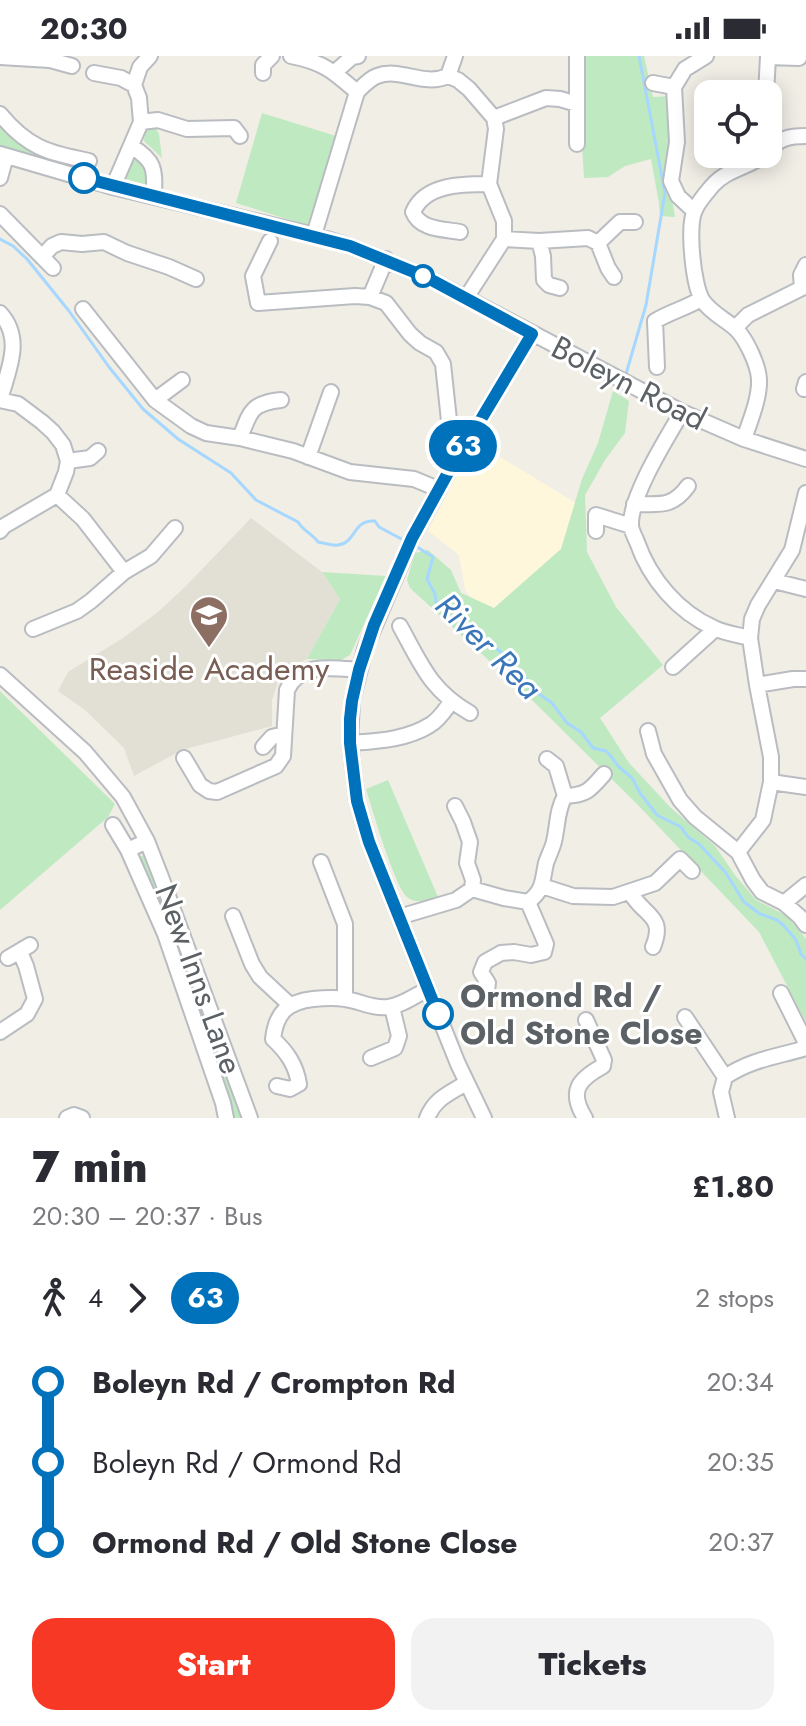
<!DOCTYPE html>
<html lang="en">
<head>
<meta charset="utf-8">
<style>
  body { margin:0; font-family:Jost,sans-serif; background:#f2f2f3; color:#2b2b33; height:100vh; display:flex; flex-direction:column; font-size:30px; white-space:nowrap }
  * { box-sizing:border-box; margin:0 }
  p { font-size:26px; color:#7c7c81 }
  .icon { flex:none; width:44px; height:44px; fill:none; stroke:currentColor; stroke-width:2; stroke-linecap:round; stroke-linejoin:round }
  .map { position:relative; height:1062px; overflow:hidden }
  .drawer { display:flex; flex-direction:column; background:#fff; flex:1 }
  .drawer>* { flex:none }
  .badge { padding:0 16px; border-radius:26px; font-size:28px; line-height:52px }
  .buttons { position:absolute; left:694px; top:24px; display:grid; gap:16px }
  .buttons a { display:grid; place-items:center; width:88px; height:88px; border-radius:16px; background:#fff; box-shadow:0 4px 20px #0003; font-size:40px }
  .map>.badge { position:absolute; translate:-50% -50%; box-shadow:0 0 0 4px #fff }
  .legs { display:flex; align-items:center; gap:12px; height:88px; padding:0 32px; font-size:26px }
  .legs p { margin-inline-start:auto }
  .overview { display:flex; align-items:center; justify-content:space-between; height:136px; padding:0 32px }
  h1 { font-size:44px; font-weight:800; line-height:60px }
  .button { display:flex; gap:16px; margin-top:auto; padding:16px 32px }
  .button a { flex:1; height:92px; border-radius:24px; background:#f63825; color:#fff; font-size:32px; font-weight:800; line-height:92px; text-align:center }
  .button a+a { background:#f2f2f3; color:#2b2b33 }
  ul { padding:0 32px; list-style:none }
  li { display:flex; align-items:center; gap:28px; height:80px; font-size:30px }
  li i { display:grid; place-items:center; width:12px; height:100%; margin:0 10px; background:currentColor }
  li i::after { content:''; width:20px; height:20px; margin:-10px; border:6px solid; border-radius:50%; background:#fff }
  li p { margin-inline-start:auto }
  li:first-child i { background:linear-gradient(#0000 50%,currentColor 0) }
  li:last-child i { background:linear-gradient(currentColor 50%,#0000 0) }
  .status { display:flex; justify-content:space-between; align-items:center; height:56px; padding:0 40px; background:#fff; direction:ltr }
  .status svg { height:22px; fill:currentColor }
  .map>svg:first-child { display:block }
  .commercial { fill:#fff7db }
  .education { fill:#e2e0d5 }
  .green { fill:#bfe9c0 }
  .lines { fill:none; stroke-linecap:round; stroke-linejoin:round }
  .stream { stroke:#a6d7ff; stroke-width:3 }
  .minor-casing { stroke:#b9bcc1; stroke-width:18 }
  .minor { stroke:#fff; stroke-width:14 }
  .line-1-casing { stroke:#fff; stroke-width:18 }
  .line-1 { stroke:#0072bc; stroke-width:12 }
  .stop-1-dot { fill:#fff; stroke:#0072bc; stroke-width:4 }
  .labels { text-anchor:middle; stroke-width:6; stroke-linejoin:round; paint-order:stroke }
  .street-label { font-size:32px; fill:#5c6166; stroke:#fff }
  .education-label { font-size:32px; fill:#785e54; stroke:#fff }
  .stop-label { font-size:32px; font-weight:bold; fill:#5c6166; stroke:#fff; text-anchor:start }
  .water-label { font-size:34px; font-style:italic; fill:#3a76b9; stroke:#fff }
</style>
</head>
<body>
<div class="status"><b>20:30</b><svg viewBox="0 0 49 12"><path d="M0 12V9h3v3zM5 12V6h3v6zM10 12V3h3v9zM15 12V0h3v12zM26 1h20v11H26zM47 4h2v5h-2z"/></svg></div>
<div class="map">
<svg width="806" height="1062" viewBox="0 0 806 1062">
  <rect width="100%" height="100%" fill="#f0eee5"/>
  <!-- commercial -->
  <path class="commercial" d="M474,385L576,447L561,493L494,552L472,542L465,534L459,499L428,475Z"/>
  <!-- education -->
  <path class="education" d="M251,462L322,516L340,543L307,603L281,617L272,644V670L182,694L134,720L124,692L85,654L58,635L68,616L123,582L158,556L187,529Z"/>
  <!-- green -->
  <path class="green" d="M579,0H644L653,41L671,40L669,125L675,161L660,160L659,147L651,103L625,110L608,121L584,122L579,39Z
    M262,57L336,80L309,170L236,147Z
    M0,69C26,91 67,108 100,115C83,121 19,99 0,91Z
    M154,69L159,78L162,102L144,85L145,75Z
    M134,100L145,104L149,131L125,123L127,103Z
    M613,335L629,345L625,377L605,404L585,439L587,496L616,551L663,609L600,662L629,707L671,752L715,790L735,819L756,844L787,860L806,883V966L759,876L636,747L532,644L410,532L407,524L415,497L428,494L451,514L461,537L494,552L561,493L582,423L598,387Z
    M322,516L386,520L350,599L341,604L307,603L340,543Z
    M0,635L115,748L108,761L0,854Z
    M388,724L438,841C428,844 416,849 407,841C395,831 372,753 366,733Z
    M144,799L148,802L245,1062H230L136,803Z"/>
  <g class="lines">
    <!-- stream -->
    <path class="stream" d="M0,183L13,190L27,203L69,255L109,311L143,353L178,383L231,417L256,444L298,466C303,475 313,478 318,486C324,487 333,490 338,489C356,487 353,463 375,465L379,471L407,486
      M626,318L646,249L665,137L639,0
      M414,489L433,501L427,523L435,538L436,546L447,554L458,557L463,567L475,573L480,582L501,596L516,612V615L525,621L535,635L552,647L567,667L581,676L593,692L606,695L610,699L618,710L632,722L640,737L657,759L681,771L688,781L699,788L726,817L744,846L760,858L777,864L784,870L796,884L801,898L806,903"/>
    <!-- minor casing -->
    <g class="minor-casing">
      <path id="minor" d="M291,0C323,6 333,15 357,36
        M577,0V88
        M0,1L50,4L72,10
        M335,16L352,1L358,0
        M94,17L121,22L134,29
        M263,17V9L272,0
        M448,20L455,0
        M653,27L674,31
        M766,38L768,1L799,2
        M768,55L775,87
        M0,58C28,92 47,96 89,105
        M494,62L546,42L560,43L577,48
        M141,66L158,64L187,73L234,72L240,80
        M131,90C155,105 155,112 154,140
        M768,96C778,82 790,80 806,80
        M0,98L113,131L314,179L350,190L426,221L682,356L744,383L806,403
        M0,122L6,100
        M113,131L141,66L139,42L134,29L140,11L150,0
        M694,155L678,140L671,125L677,86L674,31L685,13L706,0
        M0,158L53,212
        M460,176C444,173 420,174 413,156C425,128 462,128 489,128
        M314,179L357,36C363,30 369,23 377,20C400,11 423,31 448,20L458,24L469,33L494,62L496,73L489,128L504,165V183L466,242
        M504,183L539,185L588,182L598,187L608,212L614,221
        M270,185L253,220L258,247L355,240L370,241L386,247L410,278L420,287L436,296L443,308L450,374
        M539,185L543,200L544,224L549,229L560,232
        M598,187L620,166H635
        M42,201L52,190L61,186L82,188L104,186L127,197L169,211L196,223
        M370,241L386,203
        M83,253L155,344L191,370L206,377L240,382L293,395L350,416L414,423L438,433
        M0,257C24,283 8,314 0,344
        M735,272L748,259L802,232L801,219L806,209
        M657,311L655,265C670,256 686,252 701,243
        M804,333L806,326
        M0,344L18,348L42,366L53,376L63,389L68,405L66,416L57,439L4,470L0,475
        M155,344L182,324
        M682,356C667,382 630,440 631,469C631,474 635,481 637,486C650,523 678,556 714,572C724,577 738,579 750,582
        M240,382C250,356 251,347 281,344
        M744,383C750,365 760,342 759,323C758,308 746,283 736,273C725,263 711,257 703,245C693,231 687,169 695,154C698,146 707,136 713,129C727,113 750,111 766,98
        M308,401L331,336
        M68,405L90,402L98,395
        M57,439L83,463L124,516
        M634,448C660,448 672,452 688,430
        M596,475V459L631,470
        M774,525L806,533
        M400,570C421,608 430,634 470,657
        M33,573L77,555L91,545L124,516L151,500L175,472
        M673,611L715,573
        M0,619L85,696L123,741L147,785L161,821L250,1062
        M757,629L793,623H806
        M648,675L654,698L680,744L695,761L738,796L753,824L762,836L784,847L800,861L806,869
        M350,687C377,685 406,684 430,669C439,664 445,654 451,646
        M263,691L272,681L284,678
        M184,702L200,729L209,735L217,736L276,710L283,700L287,634C300,606 332,612 359,614
        M547,703L556,710L565,740
        M771,726L806,731
        M455,750L463,766L470,786L467,807L473,824L472,833
        M113,769L128,794
        M147,785L128,794L165,878L223,1047L226,1062
        M738,796L763,764L771,726V701L757,629L750,582L752,563L758,549L792,494L806,437
        M321,806L345,868V943
        M542,830L573,840L613,841L655,827L680,803L692,815
        M630,836C644,861 666,859 653,891
        M784,847L806,829
        M233,860L252,908L260,921L290,949
        M399,861L456,844L472,833L504,842L528,846C544,834 542,825 546,807C548,801 551,795 553,789C558,773 556,755 565,740C587,739 590,734 604,718
        M8,902L30,889
        M781,937L806,987
        M476,942L487,934L488,927L481,916L485,906L501,897L514,896L531,899L544,896L546,888L528,846
        M685,961L725,1021
        M0,976L27,958L35,943L26,910L20,896
        M371,1002L395,992L399,980L392,951
        M277,1030L290,1033L299,1028C296,1009 287,996 273,983C276,957 287,946 313,943C323,942 334,941 345,943C360,945 372,953 388,951C401,950 416,939 428,933
        M67,1062L74,1059L82,1062
        M427,1062C435,1042 449,1038 466,1027
        M484,1062L458,1008L369,786L357,745L350,687L352,645L365,593L412,482L466,384L474,375L532,278
        M585,1062C568,1035 579,1023 603,1010L604,1004L586,964
        M727,1062L721,1036L725,1021C752,1003 776,1001 806,992"/>
    </g>
    <!-- minor -->
    <use href="#minor" class="minor"/>
  </g>
  <g class="lines">
    <!-- line-1 casing -->
    <g class="line-1-casing">
      <path id="line-1" d="M84,122L350,190L426,221L532,278L474,375L466,384L412,482L374,569L359,614L352,645L350,663V687L357,745L369,786L438,958"/>
    </g>
    <!-- line-1 -->
    <use href="#line-1" class="line-1"/>
  </g>
  <!-- icons -->
  <defs>
    <g id="school-pin" transform="scale(2)"><path d="M0 17L-7.5 6A9.5 9.5 0 1 1 7.5 6Z" fill="#8d6e63" stroke="#fff"/><path d="M0-5L7-2L0 1L-7-2ZM-4 1L0 2.5L4 1V4Q0 6-4 4Z" fill="#fff"/></g>
  </defs>
  <g fill-rule="evenodd">
    <use href="#school-pin" x="209" y="559"/>
  </g>
  <!-- markers -->
  <g class="stop-1-dot">
    <circle cx="84" cy="122" r="14"/>
    <circle cx="423" cy="220" r="10"/>
    <circle cx="438" cy="958" r="14"/>
  </g>
  <g class="labels">
    <!-- street labels -->
    <g class="street-label">
      <text transform="translate(629 327) rotate(27)" y="11">Boleyn Road</text>
      <text transform="translate(199 923) rotate(70)" y="11">New Inns Lane</text>
    </g>
    <!-- education labels -->
    <g class="education-label">
      <text x="209" y="624">Reaside Academy</text>
    </g>
    <!-- stop labels -->
    <g class="stop-label">
      <text x="460" y="951">Ormond Rd /<tspan x="460" dy="37">Old Stone Close</tspan></text>
    </g>
    <!-- water labels -->
    <g class="water-label">
      <text transform="translate(489 590) rotate(45)" y="12">River Rea</text>
    </g>
  </g>
</svg>
<div class="buttons">
<a><svg class="icon" aria-label="locate" viewBox="0 0 24 24"><circle cx="12" cy="12" r="6"/><path d="M12 2v4M12 18v4M2 12h4M18 12h4"/></svg></a>
</div>
<b class="badge" style="left:463px;top:390px;background:#0072bc;color:#fff">63</b>
</div>
<section class="drawer">
<div class="overview"><div><h1>7 min</h1><p>20:30 – 20:37 · Bus</p></div><b>£1.80</b></div>
<div class="legs"><svg class="icon" aria-label="walk" viewBox="0 0 24 24"><circle cx="13" cy="4" r="2"/><path d="M13 8l-2 6 4 7M11 14l-3 7M7 12l3-4h3l4 4"/></svg>4<svg class="icon" aria-label="forward" viewBox="0 0 24 24"><path d="M9 5l7 7-7 7"/></svg><b class="badge" style="background:#0072bc;color:#fff">63</b><p>2 stops</p></div>
<ul>
<li><i style="color:#0072bc"></i><b>Boleyn Rd / Crompton Rd</b><p>20:34</p></li>
<li><i style="color:#0072bc"></i><span>Boleyn Rd / Ormond Rd</span><p>20:35</p></li>
<li><i style="color:#0072bc"></i><b>Ormond Rd / Old Stone Close</b><p>20:37</p></li>
</ul>
<div class="button"><a>Start</a><a>Tickets</a></div>
</section>
</body>
</html>
